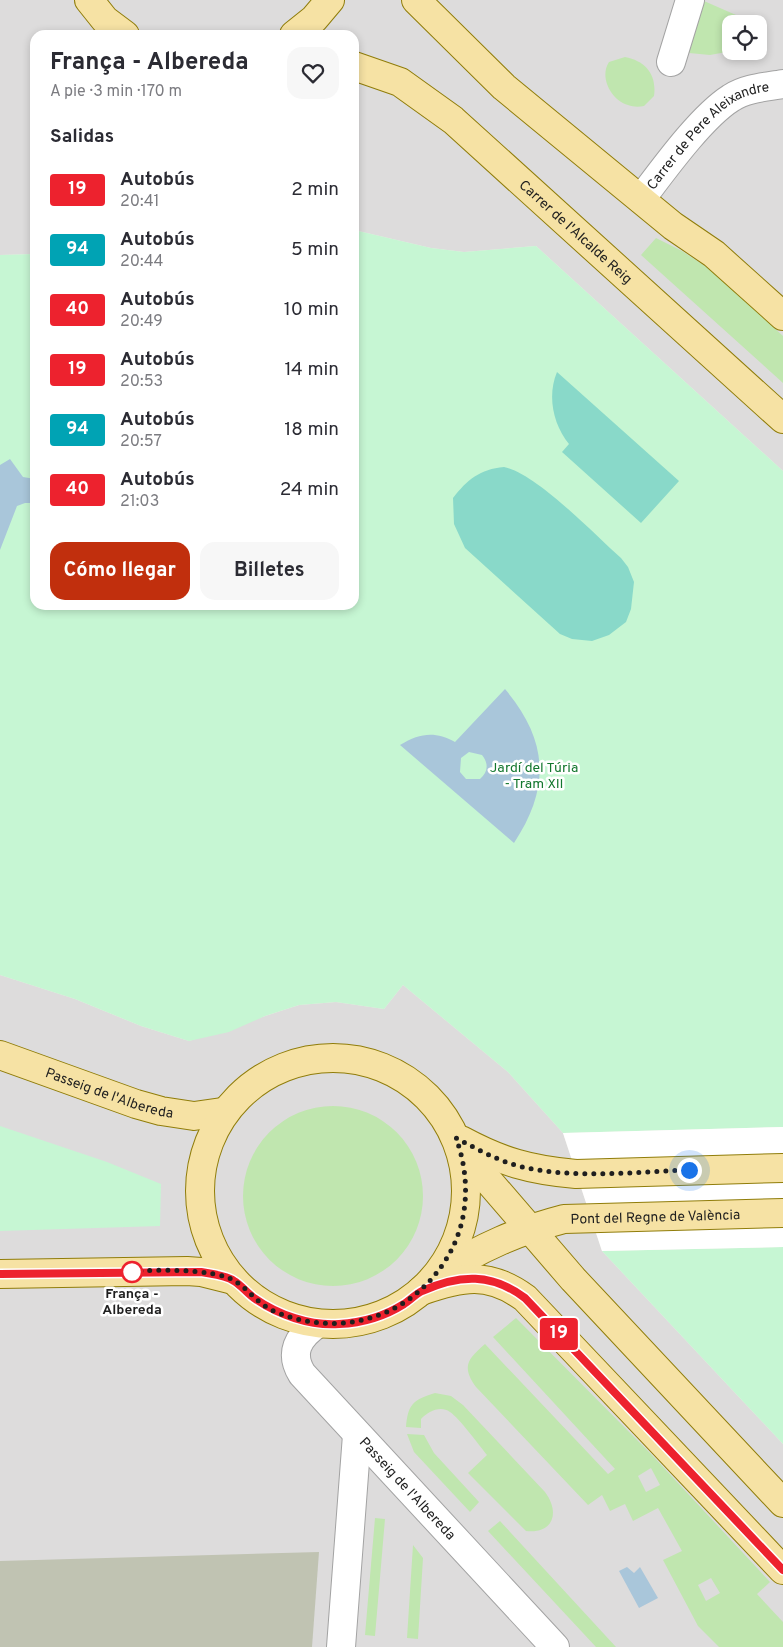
<!DOCTYPE html>
<html lang="es">
<head>
<meta charset="utf-8">
<style>
  body { margin:0; font-family:Overpass,sans-serif; background:#f7f7f7; color:#2b2b33; height:100vh; display:flex; flex-direction:column; font-size:19px; white-space:nowrap }
  * { box-sizing:border-box; margin:0 }
  p { font-size:16px; color:#7c7c81 }
  .icon { flex:none; width:28px; height:28px; fill:none; stroke:currentColor; stroke-width:2; stroke-linecap:round; stroke-linejoin:round }
  .map { position:relative; flex:1; overflow:hidden }
  .sheet { position:absolute; left:30px; top:30px; width:329px; height:580px; display:flex; flex-direction:column; background:#fff; border-radius:15px; box-shadow:0 2px 8px #0003 }
  .sheet>* { flex:none }
  .badge { padding:0 10px; border-radius:4px; font-size:18px; line-height:32px }
  .tools { position:absolute; left:722px; top:15px; display:grid; gap:10px }
  .tools a { display:grid; place-items:center; width:45px; height:45px; border-radius:10px; background:#fff; box-shadow:0 2px 8px #0003; font-size:25px }
  .you { position:absolute; width:25px; height:25px; margin:-12px; border:4px solid #fff; border-radius:50%; background:#1a73e8; box-shadow:0 0 0 8px #1a73e833 }
  .map>.badge { position:absolute; translate:-50% -50%; box-shadow:0 0 0 2px #fff }
  h2 { padding:0 20px; font-size:19px; line-height:45px }
  .round { display:grid; place-items:center; flex:none; width:52px; height:52px; border-radius:15px; background:#f7f7f7 }
  .summary { display:flex; align-items:center; justify-content:space-between; height:85px; padding:0 20px }
  h1 { font-size:24px; font-weight:700; line-height:38px }
  .button { display:flex; gap:10px; margin-top:auto; padding:10px 20px }
  .button a { flex:1; height:58px; border-radius:15px; background:#c12f0d; color:#fff; font-size:20px; font-weight:700; line-height:58px; text-align:center }
  .button a+a { background:#f7f7f7; color:#2b2b33 }
  ul { padding:0; list-style:none }
  li { display:flex; align-items:center; gap:15px; height:60px; padding:0 20px }
  li div { flex:1 }
  li b { display:block; font-size:19px }
  li em { font-style:normal }
  li .badge { min-width:55px; font-weight:700; text-align:center }
  .map>svg:first-child { display:block }
  .residential { fill:#dddcdc; fill-rule:evenodd }
  .construction { fill:#c0c3b2 }
  .grass { fill:#c0e6af; fill-rule:evenodd }
  .park { fill:#c6f6d3 }
  .pitch { fill:#89d9c9 }
  .water { fill:#a9c6da; fill-rule:evenodd }
  .pier { fill:#fff }
  .lines { fill:none; stroke-linecap:round; stroke-linejoin:round }
  .minor-casing { stroke:#a3a3a3; stroke-width:30 }
  .major-casing { stroke:#907d0a; stroke-width:30 }
  .minor { stroke:#fff; stroke-width:28 }
  .major { stroke:#f6e2a4; stroke-width:28 }
  .line-casing { stroke:#fff; stroke-width:11 }
  .line { stroke:#ed222e; stroke-width:8 }
  .walk { stroke:#1f1f1f; stroke-width:5; stroke-dasharray:0 9 }
  .stop-dot { fill:#fff; stroke:#ed222e; stroke-width:2.5 }
  .labels { text-anchor:middle; stroke-width:5; stroke-linejoin:round; paint-order:stroke }
  .street-label { font-size:14px; fill:#1f1f1f; stroke:#fff }
  .park-label { font-size:14px; fill:#13772e; stroke:#fff }
  .stop-label { font-size:14px; font-weight:bold; fill:#1f1f1f; stroke:#fff }
</style>
</head>
<body>
<div class="map">
<svg width="783" height="1647" viewBox="0 0 783 1647">
  <rect width="100%" height="100%" fill="#efeee6"/>
  <!-- residential -->
  <path class="residential" d="M0,0H783V471L536,246L464,252L431,248L354,230V35H35V254L0,255ZM731,24H759V51H731Z
    M0,975L75,999L141,1026L189,1041L299,1005L336,1002L384,1009L403,985L508,1072L563,1133L602,1251L783,1444V1647H0Z"/>
  <!-- construction -->
  <path class="construction" d="M319,1552L312,1647H0V1561Z"/>
  <!-- grass -->
  <path class="grass" d="M704,1L736,15L743,23L731,24L732,51L710,55L689,53Z
    M625,57C646,61 657,75 654,96L644,106C639,107 633,107 628,105C611,100 599,77 609,62Z
    M656,238L682,251L714,272L783,336V383L641,255Z
    M243 1196a90 90 0 1 1 180 0a90 90 0 1 1-180 0Z
    M516,1318L651,1454L770,1582L757,1594L783,1622V1647H719L698,1626L663,1560L682,1551L658,1508L633,1521L625,1504L610,1511L602,1495L588,1505L476,1387C461,1366 468,1359 485,1344L608,1474L615,1469L493,1337ZM651,1468L660,1485L646,1492L638,1476ZM711,1578L720,1593L706,1601L698,1585Z
    M435,1393L451,1396L463,1405L545,1492C560,1512 554,1534 526,1531L468,1473L487,1455C479,1445 459,1418 450,1412C440,1405 428,1412 421,1419V1428L406,1427C408,1404 413,1400 435,1393Z
    M407,1434L424,1435L434,1453L479,1502L470,1512L414,1452Z
    M375,1518L385,1519L375,1636L365,1635Z
    M500,1521L616,1647H596L488,1531Z
    M413,1545L423,1558L418,1639L407,1638Z"/>
  <!-- park -->
  <path class="park" d="M354,230L431,248L464,252L536,246L783,471V1127L563,1133L508,1072L403,985L384,1009L336,1002L299,1005L265,1016L229,1032L189,1041L141,1026L75,999L0,975V255L35,254V605H354Z
    M0,1126L107,1162L161,1184L160,1226L0,1231Z
    M783,1247V1444L602,1251Z"/>
  <!-- pitch -->
  <path class="pitch" d="M557,372L679,481L641,523L562,452L569,444C553,424 547,396 557,372Z
    M504,467C537,474 594,534 621,558L628,567L634,582L631,609L626,622L609,635L592,641L572,639L560,634L465,548L454,524L453,498C467,480 480,469 504,467Z"/>
  <!-- water -->
  <path class="water" d="M10,459L23,477L35,479V503H25L17,506L0,550V465Z
    M505,689C548,740 551,787 514,843L400,745C420,733 435,731 455,742ZM469,752L482,755C489,764 488,772 480,779H466L460,772L461,758Z
    M627,1567L634,1573L640,1567L658,1598L639,1608L619,1571Z"/>
  <!-- pier -->
  <path class="pier" d="M783,1127V1247L602,1251L563,1133Z"/>
  <g class="lines">
    <!-- minor casing -->
    <g class="minor-casing">
      <g id="minor">
        <path d="M671,62L690,0"/>
        <path id="s1" d="M641,199C663,170 701,117 731,98C746,88 766,87 783,84"/>
        <path id="s2" d="M317,1324C298,1337 289,1353 302,1374L555,1647"/>
        <path d="M341,1647L357,1435"/>
      </g>
    </g>
    <!-- major casing -->
    <g class="major-casing">
      <g id="major">
        <path d="M89,0L105,20L125,35"/>
        <path d="M416,0L504,87L673,226L714,254L783,316"/>
        <path d="M294,35L314,19L330,0"/>
        <path id="s3" d="M354,66L400,82L453,120L783,419"/>
        <path id="s4" d="M0,1055L136,1104L161,1111L194,1116L222,1112"/>
        <circle cx="333" cy="1191" r="133"/>
        <path d="M461,1140C502,1162 530,1170 576,1174L783,1168"/>
        <path d="M461,1149L573,1279L783,1503"/>
        <path id="s5" d="M442,1272C482,1247 518,1231 564,1219L783,1213"/>
        <path d="M0,1274L187,1271L201,1272L233,1280"/>
        <path d="M421,1291C462,1277 488,1271 525,1298L783,1570"/>
      </g>
    </g>
    <!-- minor -->
    <use href="#minor" class="minor"/>
    <!-- major -->
    <use href="#major" class="major"/>
  </g>
  <g class="lines">
    <!-- line casing -->
    <g class="line-casing">
      <path id="line" d="M0,1274L201,1272C211,1274 226,1275 234,1281C241,1285 247,1293 254,1298C278,1315 310,1326 339,1324C361,1323 385,1316 404,1304C410,1300 416,1294 422,1291C460,1274 492,1273 525,1298L783,1570"/>
    </g>
    <!-- line -->
    <use href="#line" class="line"/>
    <!-- walk -->
    <path class="walk" d="M132,1272C154,1269 215,1269 233,1280C248,1288 258,1305 276,1312C339,1338 408,1319 445,1261C469,1224 471,1179 456,1138C477,1149 498,1161 522,1167C576,1179 634,1172 689,1170"/>
  </g>
  <!-- markers -->
  <circle class="stop-dot" cx="132" cy="1272" r="10"/>
  <g class="labels">
    <!-- street labels -->
    <g class="street-label">
      <text dy="5" stroke="none"><textPath href="#s1" startOffset="95">Carrer de Pere Aleixandre</textPath></text>
      <text dy="5" stroke="none"><textPath href="#s3" startOffset="280">Carrer de l'Alcalde Reig</textPath></text>
      <text dy="5" stroke="none"><textPath href="#s4" startOffset="116">Passeig de l'Albereda</textPath></text>
      <text dy="5" stroke="none"><textPath href="#s5" startOffset="225">Pont del Regne de València</textPath></text>
      <text dy="5" stroke="none"><textPath href="#s2" startOffset="215">Passeig de l'Albereda</textPath></text>
    </g>
    <!-- park labels -->
    <g class="park-label">
      <text x="534" y="772">Jardí del Túria<tspan x="534" dy="16">- Tram XII</tspan></text>
    </g>
    <!-- stop labels -->
    <g class="stop-label">
      <text x="132" y="1298">França -<tspan x="132" dy="16">Albereda</tspan></text>
    </g>
  </g>
</svg>
<div class="tools">
<a><svg class="icon" aria-label="locate" viewBox="0 0 24 24"><circle cx="12" cy="12" r="6"/><path d="M12 2v4M12 18v4M2 12h4M18 12h4"/></svg></a>
</div>
<div class="you" style="left:689px;top:1170px"></div>
<b class="badge" style="left:559px;top:1334px;background:#ed222e;color:#fff">19</b>
<section class="sheet">
<div class="summary"><div><h1>França - Albereda</h1><p>A pie · 3 min · 170 m</p></div><a class="round"><svg class="icon" aria-label="heart" viewBox="0 0 24 24"><path d="M12 20l-8-8c-3-5 5-10 8-4 3-6 11-1 8 4z"/></svg></a></div>
<h2>Salidas</h2>
<ul>
<li><span class="badge" style="background:#ed222e;color:#fff">19</span><div><b>Autobús</b><p>20:41</p></div><em>2 min</em></li>
<li><span class="badge" style="background:#00a3b4;color:#fff">94</span><div><b>Autobús</b><p>20:44</p></div><em>5 min</em></li>
<li><span class="badge" style="background:#ed222e;color:#fff">40</span><div><b>Autobús</b><p>20:49</p></div><em>10 min</em></li>
<li><span class="badge" style="background:#ed222e;color:#fff">19</span><div><b>Autobús</b><p>20:53</p></div><em>14 min</em></li>
<li><span class="badge" style="background:#00a3b4;color:#fff">94</span><div><b>Autobús</b><p>20:57</p></div><em>18 min</em></li>
<li><span class="badge" style="background:#ed222e;color:#fff">40</span><div><b>Autobús</b><p>21:03</p></div><em>24 min</em></li>
</ul>
<div class="button"><a>Cómo llegar</a><a>Billetes</a></div>
</section>
</div>
</body>
</html>
